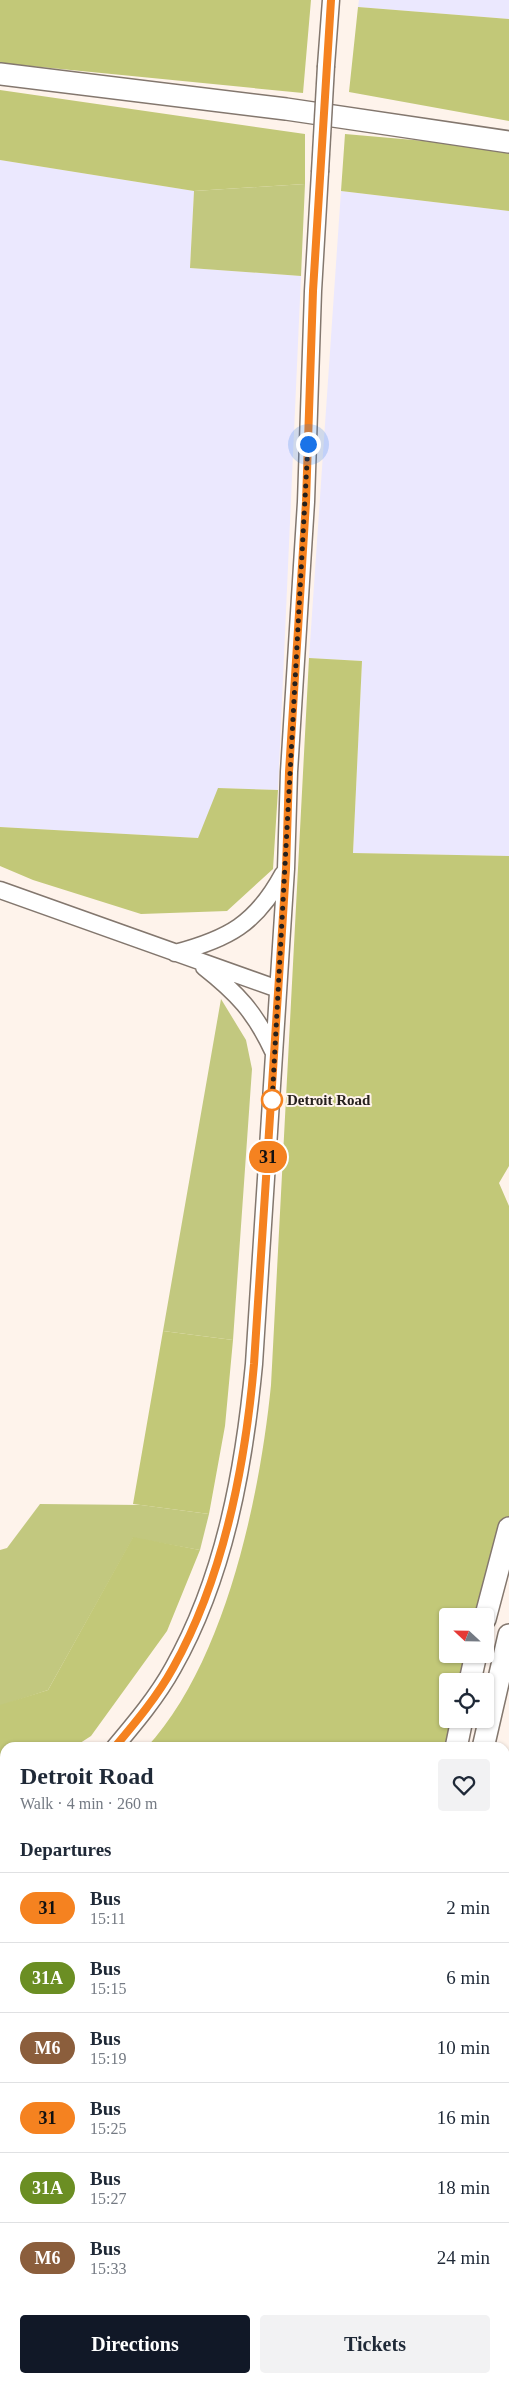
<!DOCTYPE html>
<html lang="en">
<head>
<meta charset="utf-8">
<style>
  body { margin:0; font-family:Georgia,serif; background:#f2f2f3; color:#1f2937; height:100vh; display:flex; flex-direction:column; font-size:19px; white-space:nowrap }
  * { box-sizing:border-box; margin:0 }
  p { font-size:16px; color:#747a83 }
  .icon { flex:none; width:28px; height:28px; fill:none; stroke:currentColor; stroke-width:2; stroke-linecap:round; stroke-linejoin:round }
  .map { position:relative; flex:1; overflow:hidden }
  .sheet { position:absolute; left:0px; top:1742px; width:510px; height:641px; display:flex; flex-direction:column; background:#fff; border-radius:15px 15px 0 0; box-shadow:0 1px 4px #0004 }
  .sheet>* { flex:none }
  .badge { padding:0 10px; border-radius:16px; font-size:18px; line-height:32px }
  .needle { width:32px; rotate:292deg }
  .buttons { position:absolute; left:439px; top:1608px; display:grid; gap:10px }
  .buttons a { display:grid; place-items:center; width:55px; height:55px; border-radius:5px; background:#fff; box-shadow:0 1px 4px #0004; font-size:25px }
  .you { position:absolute; width:25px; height:25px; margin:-12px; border:4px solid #fff; border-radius:50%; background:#1a73e8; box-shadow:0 0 0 8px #1a73e833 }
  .map>.badge { position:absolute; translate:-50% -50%; box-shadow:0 0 0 2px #fff }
  h2 { padding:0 20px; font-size:19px; line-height:45px }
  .round { display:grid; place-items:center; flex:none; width:52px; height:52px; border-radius:5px; background:#f2f2f3 }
  .summary { display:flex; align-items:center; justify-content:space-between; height:85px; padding:0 20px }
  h1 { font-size:24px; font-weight:700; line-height:38px }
  .primary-button { display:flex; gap:10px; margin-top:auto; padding:10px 20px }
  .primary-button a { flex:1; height:58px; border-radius:5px; background:#111827; color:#fff; font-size:20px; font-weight:700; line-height:58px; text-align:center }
  .primary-button a+a { background:#f2f2f3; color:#1f2937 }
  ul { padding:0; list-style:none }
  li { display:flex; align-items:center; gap:15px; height:70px; padding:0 20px; border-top:1px solid #e0e1e3 }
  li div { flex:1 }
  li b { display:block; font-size:19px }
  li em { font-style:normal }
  li .badge { min-width:55px; font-weight:700; text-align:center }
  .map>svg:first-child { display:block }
  .industrial { fill:#ebe8fe }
  .green { fill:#c2c87f }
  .forest { fill:#c2c878 }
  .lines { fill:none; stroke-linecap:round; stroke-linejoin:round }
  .minor-casing { stroke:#83776e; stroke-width:19 }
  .major-casing { stroke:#83776e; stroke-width:24 }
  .minor { stroke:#fff; stroke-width:16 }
  .major { stroke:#fff; stroke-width:21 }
  .minor-bridge-casing { stroke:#83776e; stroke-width:19; stroke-linecap:butt }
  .minor-bridge { stroke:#fff; stroke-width:16 }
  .line-casing { stroke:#fff; stroke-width:11 }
  .line { stroke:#f58220; stroke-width:8 }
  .walk { stroke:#26211e; stroke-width:5; stroke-dasharray:0 9 }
  .stop-dot { fill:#fff; stroke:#f58220; stroke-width:2.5 }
  .labels { text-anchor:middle; stroke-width:4; stroke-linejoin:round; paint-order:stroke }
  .stop-label { font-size:15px; font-weight:bold; fill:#26211e; stroke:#fef3eb; text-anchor:start }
</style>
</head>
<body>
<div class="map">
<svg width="509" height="2383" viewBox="0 0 509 2383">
  <rect width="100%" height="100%" fill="#fef3eb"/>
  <!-- industrial -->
  <path class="industrial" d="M359,0H509V19L358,7Z
    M0,160L194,191L190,268L301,276L278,790L219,788L198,838L0,827Z
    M341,191L509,211V856L353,853L362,661L309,658Z
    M509,1768V1983H505V1787Z"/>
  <!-- green -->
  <path class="green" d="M305,184L301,276L190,268L194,191Z
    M221,999L246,1040L252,1069L233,1340L163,1331Z
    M40,1504L141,1505L209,1514L200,1550L133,1538L48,1690L0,1706V1550L7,1548Z
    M0,2079H5V2162L0,2154Z
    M146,2379H308V2383H152Z
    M355,2379H386V2383H354Z"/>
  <!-- forest -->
  <path class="forest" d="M0,0H311L303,93L0,63Z
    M358,7L509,19V121L349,92Z
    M0,90L305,134V184L194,191L0,160Z
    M345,134L425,141L509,152V211L341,191Z
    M309,658L362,661L353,853L509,856V1166L499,1183L509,1206V1528L485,1616H448V1654H476L470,1681H448V1719H462L456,1747L146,1748C225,1664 260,1497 271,1385Z
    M218,788L278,790L273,869L227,911L141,914L33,880L0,866V827L198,838Z
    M163,1331L233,1340L225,1426L209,1514L133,1504Z
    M133,1537L200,1550L167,1631L91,1736L74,1747L5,1748V1794L0,1797V1705L48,1690Z
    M5,1828V2036H0V1830Z
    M505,1983H509V2083L505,2082Z
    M505,2129L509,2130V2383H442L439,2379H505Z
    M0,2172L5,2180V2379H37L36,2383H0Z
    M55,2379H113L118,2383H75Z"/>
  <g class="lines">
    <!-- minor casing -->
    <g class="minor-casing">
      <path id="minor" d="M326,66L331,0
        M0,890L278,989
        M175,953C228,939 256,924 283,874
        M204,967C237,993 255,1012 273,1051
        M114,1748C135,1723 157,1697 173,1668C225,1576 244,1468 254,1364L286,869L289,772L306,502L313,291L320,172
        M0,1818L5,1816
        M0,2060H5"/>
    </g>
    <!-- major casing -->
    <g class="major-casing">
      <path id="major" d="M0,74L286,109L509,142
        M485,1619L509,1528
        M470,1681L476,1654
        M456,1748L462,1719
        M483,1748L509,1635
        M505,2107L509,2109
        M0,2172L5,2180
        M132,2379L138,2383
        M394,2379L395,2383
        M315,2383L316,2379
        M343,2383L344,2379"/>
    </g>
    <!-- minor -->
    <use href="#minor" class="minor"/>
    <!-- major -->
    <use href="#major" class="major"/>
    <!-- minor-bridge casing -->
    <g class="minor-bridge-casing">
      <path id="minor-bridge" d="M320,172L326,66"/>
    </g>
    <!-- minor-bridge -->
    <use href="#minor-bridge" class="minor-bridge"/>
  </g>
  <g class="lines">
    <!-- line casing -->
    <g class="line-casing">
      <path id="line" d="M114,1748C135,1723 157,1697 173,1668C224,1577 245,1467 254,1364L286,869L289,772L306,502L313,291L331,0"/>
    </g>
    <!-- line -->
    <use href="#line" class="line"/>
    <!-- walk -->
    <path class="walk" d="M272,1100V1103L308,444"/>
  </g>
  <!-- markers -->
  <circle class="stop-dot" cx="272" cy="1100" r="10"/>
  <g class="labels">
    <!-- stop labels -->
    <g class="stop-label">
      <text x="287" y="1105">Detroit Road</text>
    </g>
  </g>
</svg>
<div class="buttons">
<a><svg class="needle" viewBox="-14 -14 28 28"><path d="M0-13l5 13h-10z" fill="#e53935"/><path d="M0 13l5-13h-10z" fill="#747a83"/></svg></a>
<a><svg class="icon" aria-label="locate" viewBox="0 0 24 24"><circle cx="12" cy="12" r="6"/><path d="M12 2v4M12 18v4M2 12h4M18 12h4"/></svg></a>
</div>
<div class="you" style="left:308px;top:444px"></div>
<b class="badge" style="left:268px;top:1157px;background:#f58220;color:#111">31</b>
<section class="sheet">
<div class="summary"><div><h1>Detroit Road</h1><p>Walk · 4 min · 260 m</p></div><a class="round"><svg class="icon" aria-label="heart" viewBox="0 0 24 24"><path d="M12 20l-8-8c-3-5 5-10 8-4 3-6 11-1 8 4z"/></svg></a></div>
<h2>Departures</h2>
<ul>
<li><span class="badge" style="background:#f58220;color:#111">31</span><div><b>Bus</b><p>15:11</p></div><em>2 min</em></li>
<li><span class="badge" style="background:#6b8e23;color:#fff">31A</span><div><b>Bus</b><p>15:15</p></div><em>6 min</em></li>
<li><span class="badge" style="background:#8b5e3c;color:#fff">M6</span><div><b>Bus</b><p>15:19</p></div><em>10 min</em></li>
<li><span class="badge" style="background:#f58220;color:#111">31</span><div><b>Bus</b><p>15:25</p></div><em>16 min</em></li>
<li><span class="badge" style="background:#6b8e23;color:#fff">31A</span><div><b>Bus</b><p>15:27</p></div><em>18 min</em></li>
<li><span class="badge" style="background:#8b5e3c;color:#fff">M6</span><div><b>Bus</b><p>15:33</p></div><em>24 min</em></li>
</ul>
<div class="primary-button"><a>Directions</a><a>Tickets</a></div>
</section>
</div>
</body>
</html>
